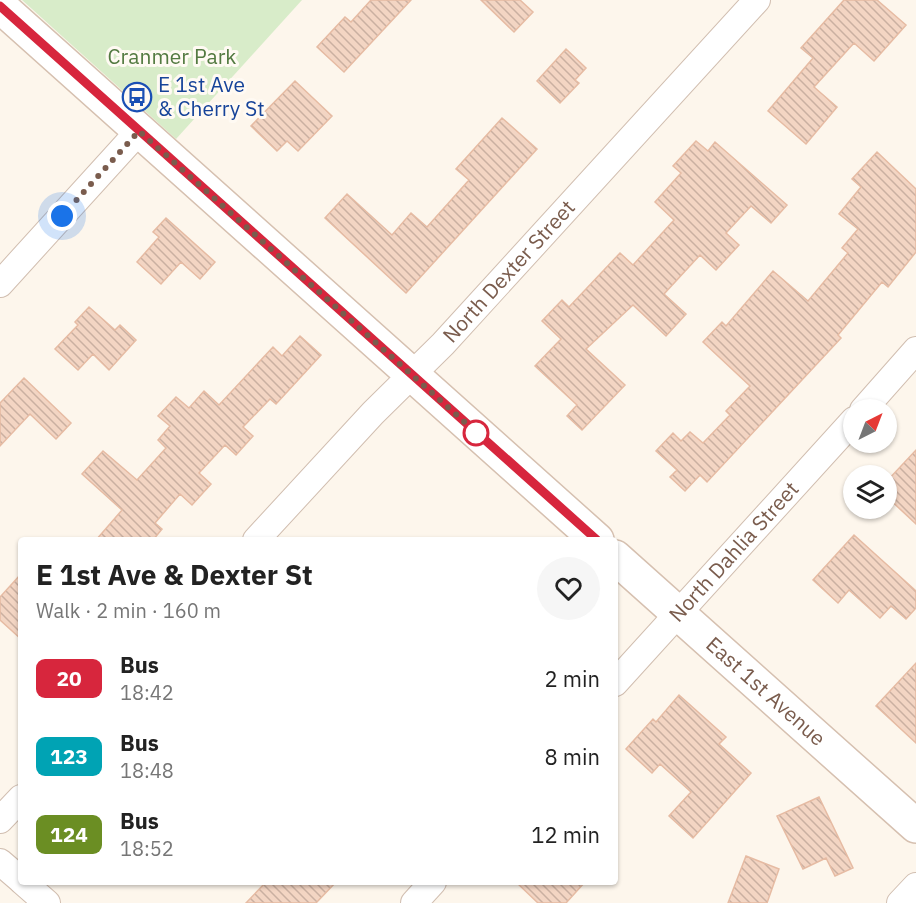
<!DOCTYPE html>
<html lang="en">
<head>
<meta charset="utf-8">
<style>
  body { margin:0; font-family:"IBM Plex Sans",sans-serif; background:#f6f6f6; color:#222; height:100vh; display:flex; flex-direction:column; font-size:22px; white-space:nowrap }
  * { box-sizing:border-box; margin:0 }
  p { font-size:20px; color:#767676 }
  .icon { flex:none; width:33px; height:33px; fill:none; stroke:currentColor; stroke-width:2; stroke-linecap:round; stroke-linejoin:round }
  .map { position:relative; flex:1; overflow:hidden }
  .drawer { position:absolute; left:18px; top:537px; width:600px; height:348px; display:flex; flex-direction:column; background:#fff; border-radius:6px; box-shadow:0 2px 4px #0004 }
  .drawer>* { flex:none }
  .badge { padding:0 12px; border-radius:9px; font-size:21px; line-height:39px }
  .needle { width:39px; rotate:42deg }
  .controls { position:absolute; left:843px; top:399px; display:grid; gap:12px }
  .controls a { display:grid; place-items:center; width:54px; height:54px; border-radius:50%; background:#fff; box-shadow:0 2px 4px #0004; font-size:30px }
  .you { position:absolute; width:30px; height:30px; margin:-15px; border:4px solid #fff; border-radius:50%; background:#1a73e8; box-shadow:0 0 0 9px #1a73e833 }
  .map>.badge { position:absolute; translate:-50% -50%; box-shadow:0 0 0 3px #fff }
  .round { display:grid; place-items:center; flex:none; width:63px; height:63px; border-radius:32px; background:#f6f6f6 }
  .head { display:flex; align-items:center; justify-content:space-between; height:102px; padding:0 18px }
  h1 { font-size:28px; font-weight:700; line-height:45px }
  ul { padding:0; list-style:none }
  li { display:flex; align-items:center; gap:18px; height:78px; padding:0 18px }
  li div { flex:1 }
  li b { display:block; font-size:22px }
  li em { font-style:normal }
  li .badge { min-width:66px; font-weight:700; text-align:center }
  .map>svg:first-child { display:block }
  .green { fill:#d8ecc9 }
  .building { fill:url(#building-back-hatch); stroke:#e6bba3; stroke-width:1.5 }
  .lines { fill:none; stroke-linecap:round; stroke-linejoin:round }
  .street-casing { stroke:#d1beb0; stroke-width:28 }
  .secondary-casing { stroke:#d6c0b0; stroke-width:36 }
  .street { stroke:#fff; stroke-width:26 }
  .secondary { stroke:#fff; stroke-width:33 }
  .line-casing { stroke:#fff; stroke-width:14 }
  .line { stroke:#d7263d; stroke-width:9 }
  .walk { stroke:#7a5c4d; stroke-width:6; stroke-dasharray:0 10.8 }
  .stop-dot { fill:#fff; stroke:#d7263d; stroke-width:3 }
  .labels { text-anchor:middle; stroke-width:6; stroke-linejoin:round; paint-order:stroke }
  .park-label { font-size:21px; fill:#537a41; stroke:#fffaf3 }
  .transit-label { font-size:21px; fill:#164399; stroke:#fffaf3; text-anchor:start }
  .street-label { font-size:21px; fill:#7a5c4d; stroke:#fffaf3 }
</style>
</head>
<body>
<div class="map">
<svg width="916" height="903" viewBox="0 0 916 903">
  <defs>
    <pattern id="building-back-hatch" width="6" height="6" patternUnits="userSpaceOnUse" patternTransform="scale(1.5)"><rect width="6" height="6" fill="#f3d5c3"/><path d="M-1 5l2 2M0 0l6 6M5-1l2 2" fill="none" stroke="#cab0a1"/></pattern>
  </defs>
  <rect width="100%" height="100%" fill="#fdf6ec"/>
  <!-- green -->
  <path class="green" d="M22,0H302L176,139Z"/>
  <!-- building -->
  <path class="building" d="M371,0H411L344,72L317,47L345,17L351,22Z
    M481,0H520L533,12L514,32Z
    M844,0H877L906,25L874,61L854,43L814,87L837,107L806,144L768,111L813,58L801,48Z
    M566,49L586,68L575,80L579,83L560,103L537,81Z
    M295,81L332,116L298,151L287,141L277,151L251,126Z
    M502,118L537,149L406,293L325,218L347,194L392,235L411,213L427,227L469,180L456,169Z
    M696,141L708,151L715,142L787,205L771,223L751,206L726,233L739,245L716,270L700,255L664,294L686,314L666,336L633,305L586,349L625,385L582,430L567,416L577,405L535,366L561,339L542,321L562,300L569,307L620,253L633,265L674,220L655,202L681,173L673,166Z
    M877,152L916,189V252L888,287L882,282L838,335L841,338L707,482L700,475L685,491L670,477L677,470L656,451L673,433L681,441L690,432L703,443L730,415L726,411L750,386L703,342L722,322L726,326L773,271L808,301L848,253L842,248L858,229L839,214L861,187L852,179Z
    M166,218L215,262L200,279L181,262L161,284L137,262L159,237L153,232Z
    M89,307L115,330L120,325L136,340L109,370L93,354L78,370L55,349L78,325L75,322Z
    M300,336L321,355L276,404L270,399L243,427L253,436L236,455L225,445L199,473L211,484L192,505L180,494L155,523L162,529L153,540H96L122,510L82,474L103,451L137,480L166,448L158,440L170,426L158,416L176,397L189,408L204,391L219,405L273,347L282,356Z
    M24,378L71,423L56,439L30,414L0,446V403Z
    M916,450V524L886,496V482Z
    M854,535L916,591V608L906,619L891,606L880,618L849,590L838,603L813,580Z
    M21,574V639L0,620V597Z
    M916,663V743L876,706Z
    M679,695L726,737L719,744L751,773L693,838L669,816L691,792L660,764L652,773L626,749L653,719L656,722Z
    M819,797L853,868L835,876L826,858L803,869L777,816Z
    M746,856L779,869L767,903H728Z
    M266,882H336L316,903H246Z
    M516,882H585L566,903H538Z"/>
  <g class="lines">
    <!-- street casing -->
    <g class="street-casing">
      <g id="street">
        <path d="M0,284L139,131"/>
        <path d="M863,410L916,350"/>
        <path id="s1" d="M256,540L373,413L443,344L757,0"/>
        <path id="s2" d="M615,683L854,420"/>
        <path d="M0,820L21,798"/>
        <path d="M0,862L21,880"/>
        <path d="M23,882L47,903"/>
        <path d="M414,903L433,882"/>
        <path d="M900,903L916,886"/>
      </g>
    </g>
    <!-- secondary casing -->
    <g class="secondary-casing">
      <g id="secondary">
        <path d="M0,6L597,540"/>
        <path id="s3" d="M615,557L916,826"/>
      </g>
    </g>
    <!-- street -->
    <use href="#street" class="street"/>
    <!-- secondary -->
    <use href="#secondary" class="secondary"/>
  </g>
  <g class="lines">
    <!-- line casing -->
    <g class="line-casing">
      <path id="line" d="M0,6L597,540"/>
    </g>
    <!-- line -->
    <use href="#line" class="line"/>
    <!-- walk -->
    <path class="walk" d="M62,216L139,131L478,434L476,433"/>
  </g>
  <!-- icons -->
  <defs>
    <g id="bus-ring" transform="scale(1.5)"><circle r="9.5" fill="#fffaf3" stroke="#1a4fb4" stroke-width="1.5"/><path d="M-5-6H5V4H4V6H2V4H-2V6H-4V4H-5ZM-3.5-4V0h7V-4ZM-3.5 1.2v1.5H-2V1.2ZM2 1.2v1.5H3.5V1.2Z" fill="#1a4fb4"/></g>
  </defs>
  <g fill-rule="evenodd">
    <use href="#bus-ring" x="137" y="97"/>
  </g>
  <!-- markers -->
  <circle class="stop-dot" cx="476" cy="433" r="12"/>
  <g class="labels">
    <!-- park labels -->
    <g class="park-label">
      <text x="172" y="64">Cranmer Park</text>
    </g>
    <!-- transit labels -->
    <g class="transit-label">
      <text x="158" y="92">E 1st Ave<tspan x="158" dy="24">&amp; Cherry St</tspan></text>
    </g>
    <!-- street labels -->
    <g class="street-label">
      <text dy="7" stroke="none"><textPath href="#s1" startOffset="369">North Dexter Street</textPath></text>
      <text dy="7" stroke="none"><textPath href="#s2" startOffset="177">North Dahlia Street</textPath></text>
      <text dy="7" stroke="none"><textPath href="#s3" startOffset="202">East 1st Avenue</textPath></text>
    </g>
  </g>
</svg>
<div class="controls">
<a><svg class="needle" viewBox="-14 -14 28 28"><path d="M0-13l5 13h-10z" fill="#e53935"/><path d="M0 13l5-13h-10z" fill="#767676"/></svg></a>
<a><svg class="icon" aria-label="layers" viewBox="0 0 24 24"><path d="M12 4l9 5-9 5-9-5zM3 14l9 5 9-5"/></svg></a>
</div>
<div class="you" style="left:62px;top:216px"></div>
<section class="drawer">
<div class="head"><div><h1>E 1st Ave &amp; Dexter St</h1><p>Walk · 2 min · 160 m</p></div><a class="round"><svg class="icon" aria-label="heart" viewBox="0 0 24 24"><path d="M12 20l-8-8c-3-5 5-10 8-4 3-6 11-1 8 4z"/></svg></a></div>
<ul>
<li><span class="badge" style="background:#d7263d;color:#fff">20</span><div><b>Bus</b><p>18:42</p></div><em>2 min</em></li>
<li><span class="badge" style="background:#00a3b4;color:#fff">123</span><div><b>Bus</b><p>18:48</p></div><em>8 min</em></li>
<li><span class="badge" style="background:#6b8e23;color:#fff">124</span><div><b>Bus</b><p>18:52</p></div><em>12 min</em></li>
</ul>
</section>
</div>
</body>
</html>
